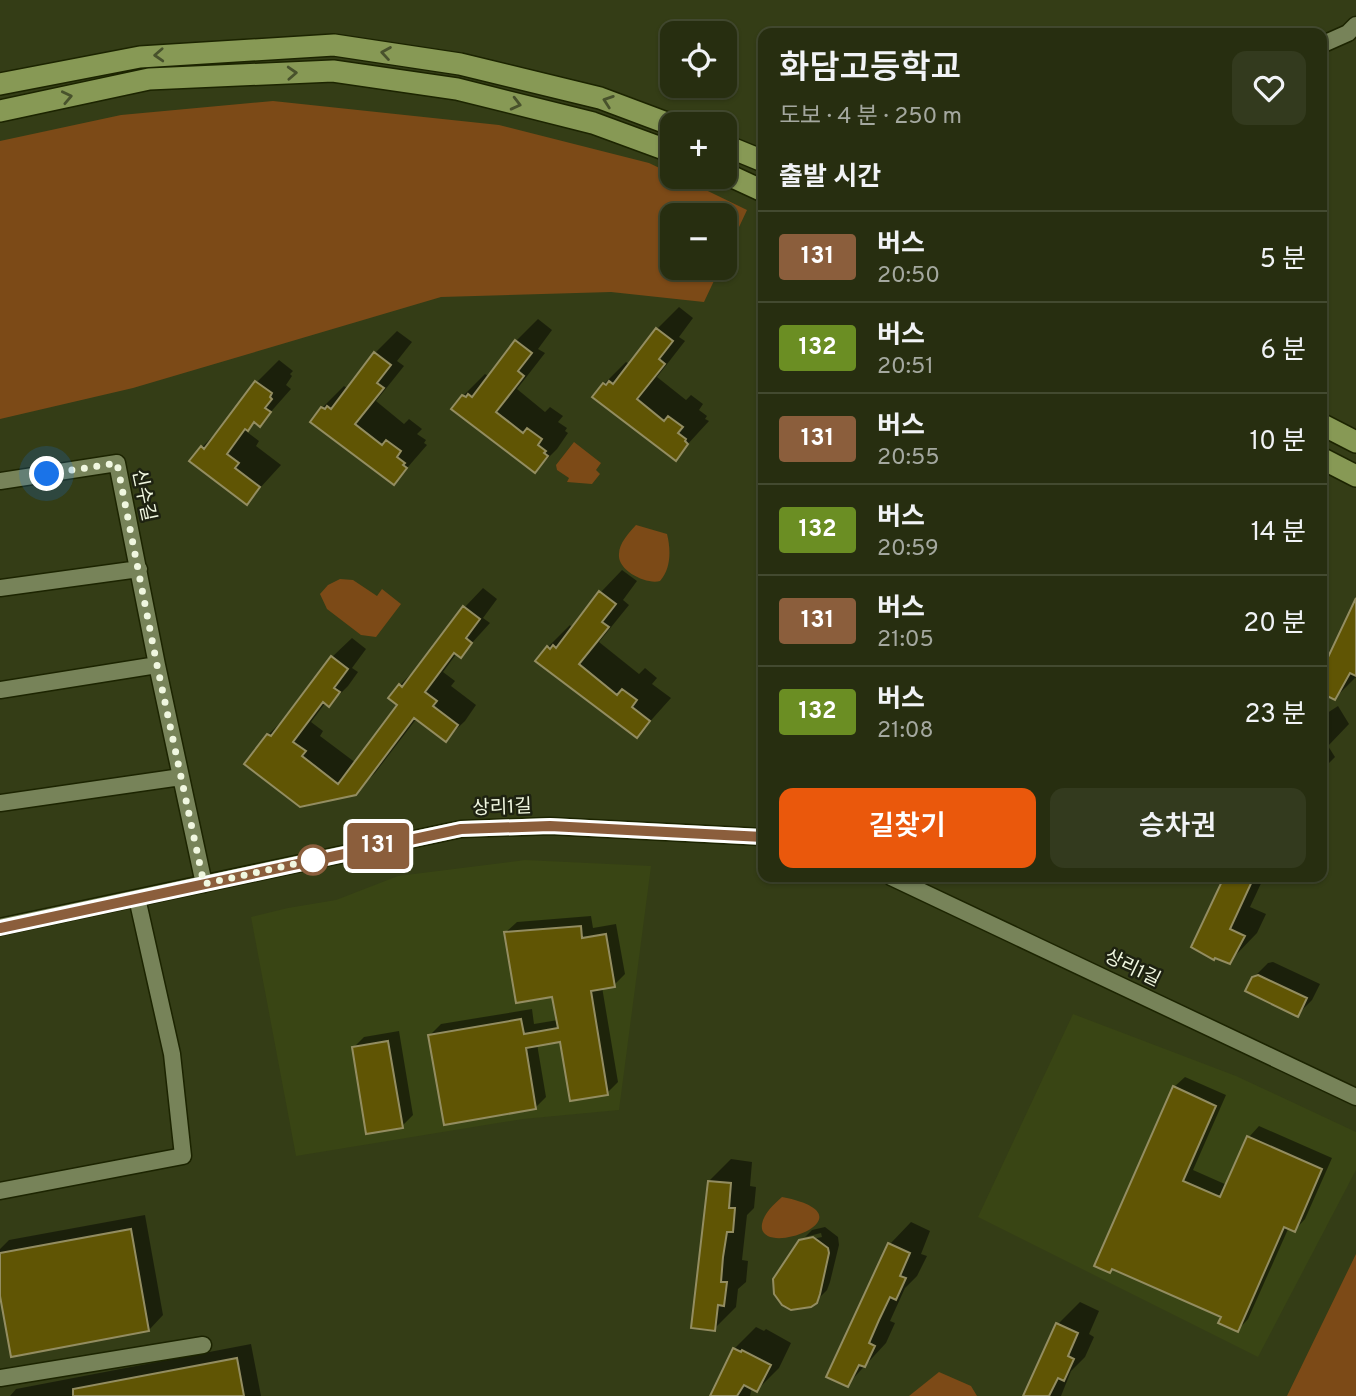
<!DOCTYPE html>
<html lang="ko">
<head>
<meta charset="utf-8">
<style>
  body { margin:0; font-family:Overpass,"Noto Sans KR",sans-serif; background:#333a1e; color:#f1f3f6; height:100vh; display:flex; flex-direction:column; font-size:26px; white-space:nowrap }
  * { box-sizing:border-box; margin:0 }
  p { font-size:23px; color:#a4a89f }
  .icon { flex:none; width:38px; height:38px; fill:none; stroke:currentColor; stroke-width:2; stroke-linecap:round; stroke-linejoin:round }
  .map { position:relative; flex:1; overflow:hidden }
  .drawer { position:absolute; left:758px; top:28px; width:569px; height:854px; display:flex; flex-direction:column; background:#272e10; border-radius:14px; box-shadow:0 2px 5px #0004,0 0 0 2px #434a30 }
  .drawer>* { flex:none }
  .badge { padding:0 14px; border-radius:5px; font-size:24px; line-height:46px }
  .controls { position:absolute; left:660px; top:21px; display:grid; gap:14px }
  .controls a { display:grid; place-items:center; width:77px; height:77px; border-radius:14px; background:#272e10; box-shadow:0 2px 5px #0004,0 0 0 2px #434a30; font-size:35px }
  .you { position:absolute; width:35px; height:35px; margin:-18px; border:5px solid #fff; border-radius:50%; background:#1a73e8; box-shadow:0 0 0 10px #1a73e833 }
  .map>.badge { position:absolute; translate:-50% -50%; box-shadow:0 0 0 4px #fff }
  h2 { padding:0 21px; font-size:26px; line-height:63px }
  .round { display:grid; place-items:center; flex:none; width:74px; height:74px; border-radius:14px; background:#333a1e }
  .headline { display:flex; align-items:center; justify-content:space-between; height:119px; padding:0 21px }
  h1 { font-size:33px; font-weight:600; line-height:52px }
  .action { display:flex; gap:14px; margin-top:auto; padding:14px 21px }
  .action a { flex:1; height:80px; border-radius:14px; background:#ea580c; color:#fff; font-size:28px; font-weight:600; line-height:80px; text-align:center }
  .action a+a { background:#333a1e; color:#f1f3f6 }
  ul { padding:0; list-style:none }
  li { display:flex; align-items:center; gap:21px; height:91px; padding:0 21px; border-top:2px solid #434a30 }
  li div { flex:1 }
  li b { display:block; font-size:26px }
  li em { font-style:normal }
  li .badge { min-width:77px; font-weight:700; text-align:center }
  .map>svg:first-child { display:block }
  .built { fill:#394514 }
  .green { fill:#7c4a17 }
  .shadow { fill:#0007 }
  .building { fill:#605504; stroke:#938d61; stroke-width:2 }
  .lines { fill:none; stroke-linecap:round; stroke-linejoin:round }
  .minor-casing { stroke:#1c2400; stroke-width:19 }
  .major-casing { stroke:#1c2400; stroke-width:24 }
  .minor { stroke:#778359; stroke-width:16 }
  .major { stroke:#879955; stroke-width:21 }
  .oneway { stroke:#48522c }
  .line-casing { stroke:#fff; stroke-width:16 }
  .line { stroke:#8b5e3c; stroke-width:10 }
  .walk { stroke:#f0f7e0; stroke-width:7; stroke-dasharray:0 12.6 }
  .stop-dot { fill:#fff; stroke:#8b5e3c; stroke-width:3.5 }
  .labels { text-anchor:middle; stroke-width:5; stroke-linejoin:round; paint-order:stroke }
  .street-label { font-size:19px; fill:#f0f7e0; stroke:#1e2211 }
</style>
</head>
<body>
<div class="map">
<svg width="1356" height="1396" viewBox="0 0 1356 1396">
  <rect width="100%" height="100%" fill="#343d16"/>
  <!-- built -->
  <path class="built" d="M525,860L651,866L619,1110L523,1119L296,1156L251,917L288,908L336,900L398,876Z
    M1073,1014L1236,1076L1356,1132V1170L1258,1357L978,1217Z"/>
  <!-- green -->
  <path class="green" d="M273,101L499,125L649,163L672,174V177H679L747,210L725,257L724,215H672V268H720L704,302L611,292L441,297L133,388L0,419V141L121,115Z
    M574,442L601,463L596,470L600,474L592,484L567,482L569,478L557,470L556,465Z
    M636,525L667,534C671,550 671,569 660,581C647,585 617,571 619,554C619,543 629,533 636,525Z
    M340,579L353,580L377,596L382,589L401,604L376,637L361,635L327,609L320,594L328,585Z
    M782,1197C879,1216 756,1261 762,1224C764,1213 774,1204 782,1197Z
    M1356,1254V1396H1287Z
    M939,1372L971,1386L977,1396H909Z"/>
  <!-- shadow -->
  <path class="shadow" d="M679,307L693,318L679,337L685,341L657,377L686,400L691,395L703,404L699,410L707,416L705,419L709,421L675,458L604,384L626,362L629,364L657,329Z
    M538,319L552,330L538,349L545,353L517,389L545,412L550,407L563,416L558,422L567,428L565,431L568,433L557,449L535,471L463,396L485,374L488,376L516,341Z
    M397,331L412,342L397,361L404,366L376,401L404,424L409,419L422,429L417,434L426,440L424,443L427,445L394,483L322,408L344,386L347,388L351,385L375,353Z
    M279,360L293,371L290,374L292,376L286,385L291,389L260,424L255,421L247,432L259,441L256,446L281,465L247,502L202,447L225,424L257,382Z
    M622,570L637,581L623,600L629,605L599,642L639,674L645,668L657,678L652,684L671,698L637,736L548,647L570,625L572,628L576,625L601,592Z
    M483,588L497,599L483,618L490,623L461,655L457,653L443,672L455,681L451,686L476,705L465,721L445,740L417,718L375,773L355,793L301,805L268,735L288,715L332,657L352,638L366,649L352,668L358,672L348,686L329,705L326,702L311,722L323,731L320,736L356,763L400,705V685L419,666L464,608Z
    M1356,602V677L1335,698Z
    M763,693V705L757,699Z
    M1338,706L1349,724L1328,746L1335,757L1321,771V717Z
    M1226,877H1264L1250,907L1266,914L1257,933L1229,962L1193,946Z
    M591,916L593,928L616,924L625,974L614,985L602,987L618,1082L607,1093L561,1040L537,1044L546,1097L535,1108L430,1035L441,1024L532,1009L534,1024L558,1020L554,995L506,932L517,922Z
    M1273,962L1320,984L1312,1000L1298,1014L1253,978L1268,963Z
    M399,1031L413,1115L402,1126L353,1048L364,1037Z
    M1185,1077L1226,1095L1193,1170L1227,1185L1249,1137L1259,1126L1332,1158L1305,1219L1295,1230L1289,1227L1248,1319L1238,1330L1223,1316L1113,1268L1174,1087Z
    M731,1159L752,1162L750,1186L756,1187L754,1208L747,1215L742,1260L748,1261L746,1282L738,1289L736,1307L714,1329L709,1181Z
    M145,1215L163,1315L149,1330L0,1286V1249L9,1240Z
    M911,1222L930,1231L921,1254L927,1256L917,1276L905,1288L890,1321L895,1323L886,1343L847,1385L890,1244Z
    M825,1227L838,1237L839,1245L830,1282L827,1290L816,1301L802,1241L822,1237L821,1233L805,1237L812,1230Z
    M1080,1302L1099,1311L1089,1334L1094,1337L1085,1357L1071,1371L1061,1396H1025L1058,1324Z
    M756,1327L764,1331L766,1329L791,1343L779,1368L757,1390L752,1387L750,1396H713L734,1349Z
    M251,1344L261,1396H10L16,1389Z"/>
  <!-- building -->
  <path class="building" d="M656,328L673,341L659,359L665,364L637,399L664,421L668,416L683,427L678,433L686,439L685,441L688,444L676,461L592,397L603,383L606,385L609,381L613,384Z
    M515,340L532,353L518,371L524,376L496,412L523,433L527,428L542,439L538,445L546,451L544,453L548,456L535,473L451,409L462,395L466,397L468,394L472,397Z
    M374,352L391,365L377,383L384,388L355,424L382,445L386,440L401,451L397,457L405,463L403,465L407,468L394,485L310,422L321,407L325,409L327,406L331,409Z
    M255,381L272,393L270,397L272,399L265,408L271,412L260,427L254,422L248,431L245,429L227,454L239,463L235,468L260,487L247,505L189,461L201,446L204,449Z
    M599,591L616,604L602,622L609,627L579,664L617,695L622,689L637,700L632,707L650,721L637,738L535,661L547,646L550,649L553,645L556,648Z
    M1356,598V676L1350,673L1335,700L1321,693V672Z
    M463,606L480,619L466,638L472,643L461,658L454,653L425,692L437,701L433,706L458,725L446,742L414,718L356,795L300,807L244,764L267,734L271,736L331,656L348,669L334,688L340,692L329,707L323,702L293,742L306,751L302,756L338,784L397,705L388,698L399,684L402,687Z
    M1224,877H1254L1230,929L1245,936L1230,964L1215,958L1214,960L1191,947Z
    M581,926L582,938L606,934L615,987L591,991L608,1095L570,1101L560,1042L526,1048L536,1109L444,1125L428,1035L521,1019L524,1034L558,1028L552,997L516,1003L504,932Z
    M1258,975L1307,998L1298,1017L1245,991L1252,977Z
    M388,1041L403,1128L366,1134L352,1047Z
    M1173,1086L1216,1106L1183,1181L1220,1197L1247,1136L1322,1169L1295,1232L1284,1227L1238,1332L1218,1323L1221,1317L1112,1269L1110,1273L1094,1266Z
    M708,1181L731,1183L729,1208H735L733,1232H727L723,1257L721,1282H727L724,1306L718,1305L715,1331L691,1328Z
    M131,1229L149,1331L11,1357L0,1296V1253Z
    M813,1237L828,1248L829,1253L820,1294L817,1303L811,1307L791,1310L782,1305L774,1294L773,1279L799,1240Z
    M888,1243L910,1253L900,1276L906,1278L896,1300L890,1297L879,1320L869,1343L875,1346L865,1367L859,1365L848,1387L826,1377Z
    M1056,1323L1078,1333L1068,1356L1074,1359L1064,1381L1058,1378L1049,1396H1023Z
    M733,1348L741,1352L742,1350L771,1365L757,1392L744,1385L737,1396H710Z
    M237,1358L244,1396H73V1389Z"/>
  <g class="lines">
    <!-- minor casing -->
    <g class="minor-casing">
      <path id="minor" d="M1321,45L1348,33L1356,25
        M0,481L117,463L157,665L204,884
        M0,588L139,569
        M0,690L157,665
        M0,803L181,777
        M891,877L1356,1097
        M0,927L461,829L550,826L763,837
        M0,1191L183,1156L172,1054L137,898
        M0,1378L203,1345"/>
    </g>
    <!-- major casing -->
    <g class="major-casing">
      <path id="major" d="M0,84L140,57L334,45L460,64L600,98L672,125
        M0,111L149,79L333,71L457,89L593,123L672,152
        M724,145L763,161
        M724,173L763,191
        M1321,424L1356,442
        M1321,458L1356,476"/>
    </g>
    <!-- minor -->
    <use href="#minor" class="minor"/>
    <!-- major -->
    <use href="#major" class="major"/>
  </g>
  <!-- one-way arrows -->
  <defs><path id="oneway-chevron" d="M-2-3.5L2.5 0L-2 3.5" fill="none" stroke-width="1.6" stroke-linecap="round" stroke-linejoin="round" transform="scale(1.75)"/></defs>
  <g class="oneway">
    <use href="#oneway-chevron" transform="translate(386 53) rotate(-171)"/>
    <use href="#oneway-chevron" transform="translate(159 55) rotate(177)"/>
    <use href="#oneway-chevron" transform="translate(292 73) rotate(-3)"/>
    <use href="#oneway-chevron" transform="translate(67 97) rotate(-12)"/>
    <use href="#oneway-chevron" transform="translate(608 101) rotate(-161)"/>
    <use href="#oneway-chevron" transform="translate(516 104) rotate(14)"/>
  </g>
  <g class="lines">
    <!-- line casing -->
    <g class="line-casing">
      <path id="line" d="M0,928L461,829L550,826L763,837"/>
    </g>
    <!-- line -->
    <use href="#line" class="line"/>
    <!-- walk -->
    <path class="walk" d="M47,474L117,463L157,665L204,884L313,860"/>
  </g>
  <!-- markers -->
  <circle class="stop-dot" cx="313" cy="860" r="14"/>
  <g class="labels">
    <!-- street labels -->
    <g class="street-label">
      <text transform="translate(145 495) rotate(78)" y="7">신수길</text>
      <text transform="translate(502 806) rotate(-2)" y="7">상리1길</text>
      <text transform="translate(1133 967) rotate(26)" y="7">상리1길</text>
    </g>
  </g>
</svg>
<div class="controls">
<a><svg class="icon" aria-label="locate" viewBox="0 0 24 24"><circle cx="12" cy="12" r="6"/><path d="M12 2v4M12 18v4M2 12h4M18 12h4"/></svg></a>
<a>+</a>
<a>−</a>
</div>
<div class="you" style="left:47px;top:474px"></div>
<b class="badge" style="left:378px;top:846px;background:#8b5e3c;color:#fff">131</b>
<section class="drawer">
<div class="headline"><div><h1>화담고등학교</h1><p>도보 · 4 분 · 250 m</p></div><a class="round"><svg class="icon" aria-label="heart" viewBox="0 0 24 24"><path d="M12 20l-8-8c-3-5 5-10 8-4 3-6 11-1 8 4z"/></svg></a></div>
<h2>출발 시간</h2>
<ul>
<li><span class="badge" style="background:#8b5e3c;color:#fff">131</span><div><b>버스</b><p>20:50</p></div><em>5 분</em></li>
<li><span class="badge" style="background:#6b8e23;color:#fff">132</span><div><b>버스</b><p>20:51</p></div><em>6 분</em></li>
<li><span class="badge" style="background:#8b5e3c;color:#fff">131</span><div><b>버스</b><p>20:55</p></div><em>10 분</em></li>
<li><span class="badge" style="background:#6b8e23;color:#fff">132</span><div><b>버스</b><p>20:59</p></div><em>14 분</em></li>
<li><span class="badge" style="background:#8b5e3c;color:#fff">131</span><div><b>버스</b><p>21:05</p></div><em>20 분</em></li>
<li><span class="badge" style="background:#6b8e23;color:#fff">132</span><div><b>버스</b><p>21:08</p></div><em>23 분</em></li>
</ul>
<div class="action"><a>길찾기</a><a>승차권</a></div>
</section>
</div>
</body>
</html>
